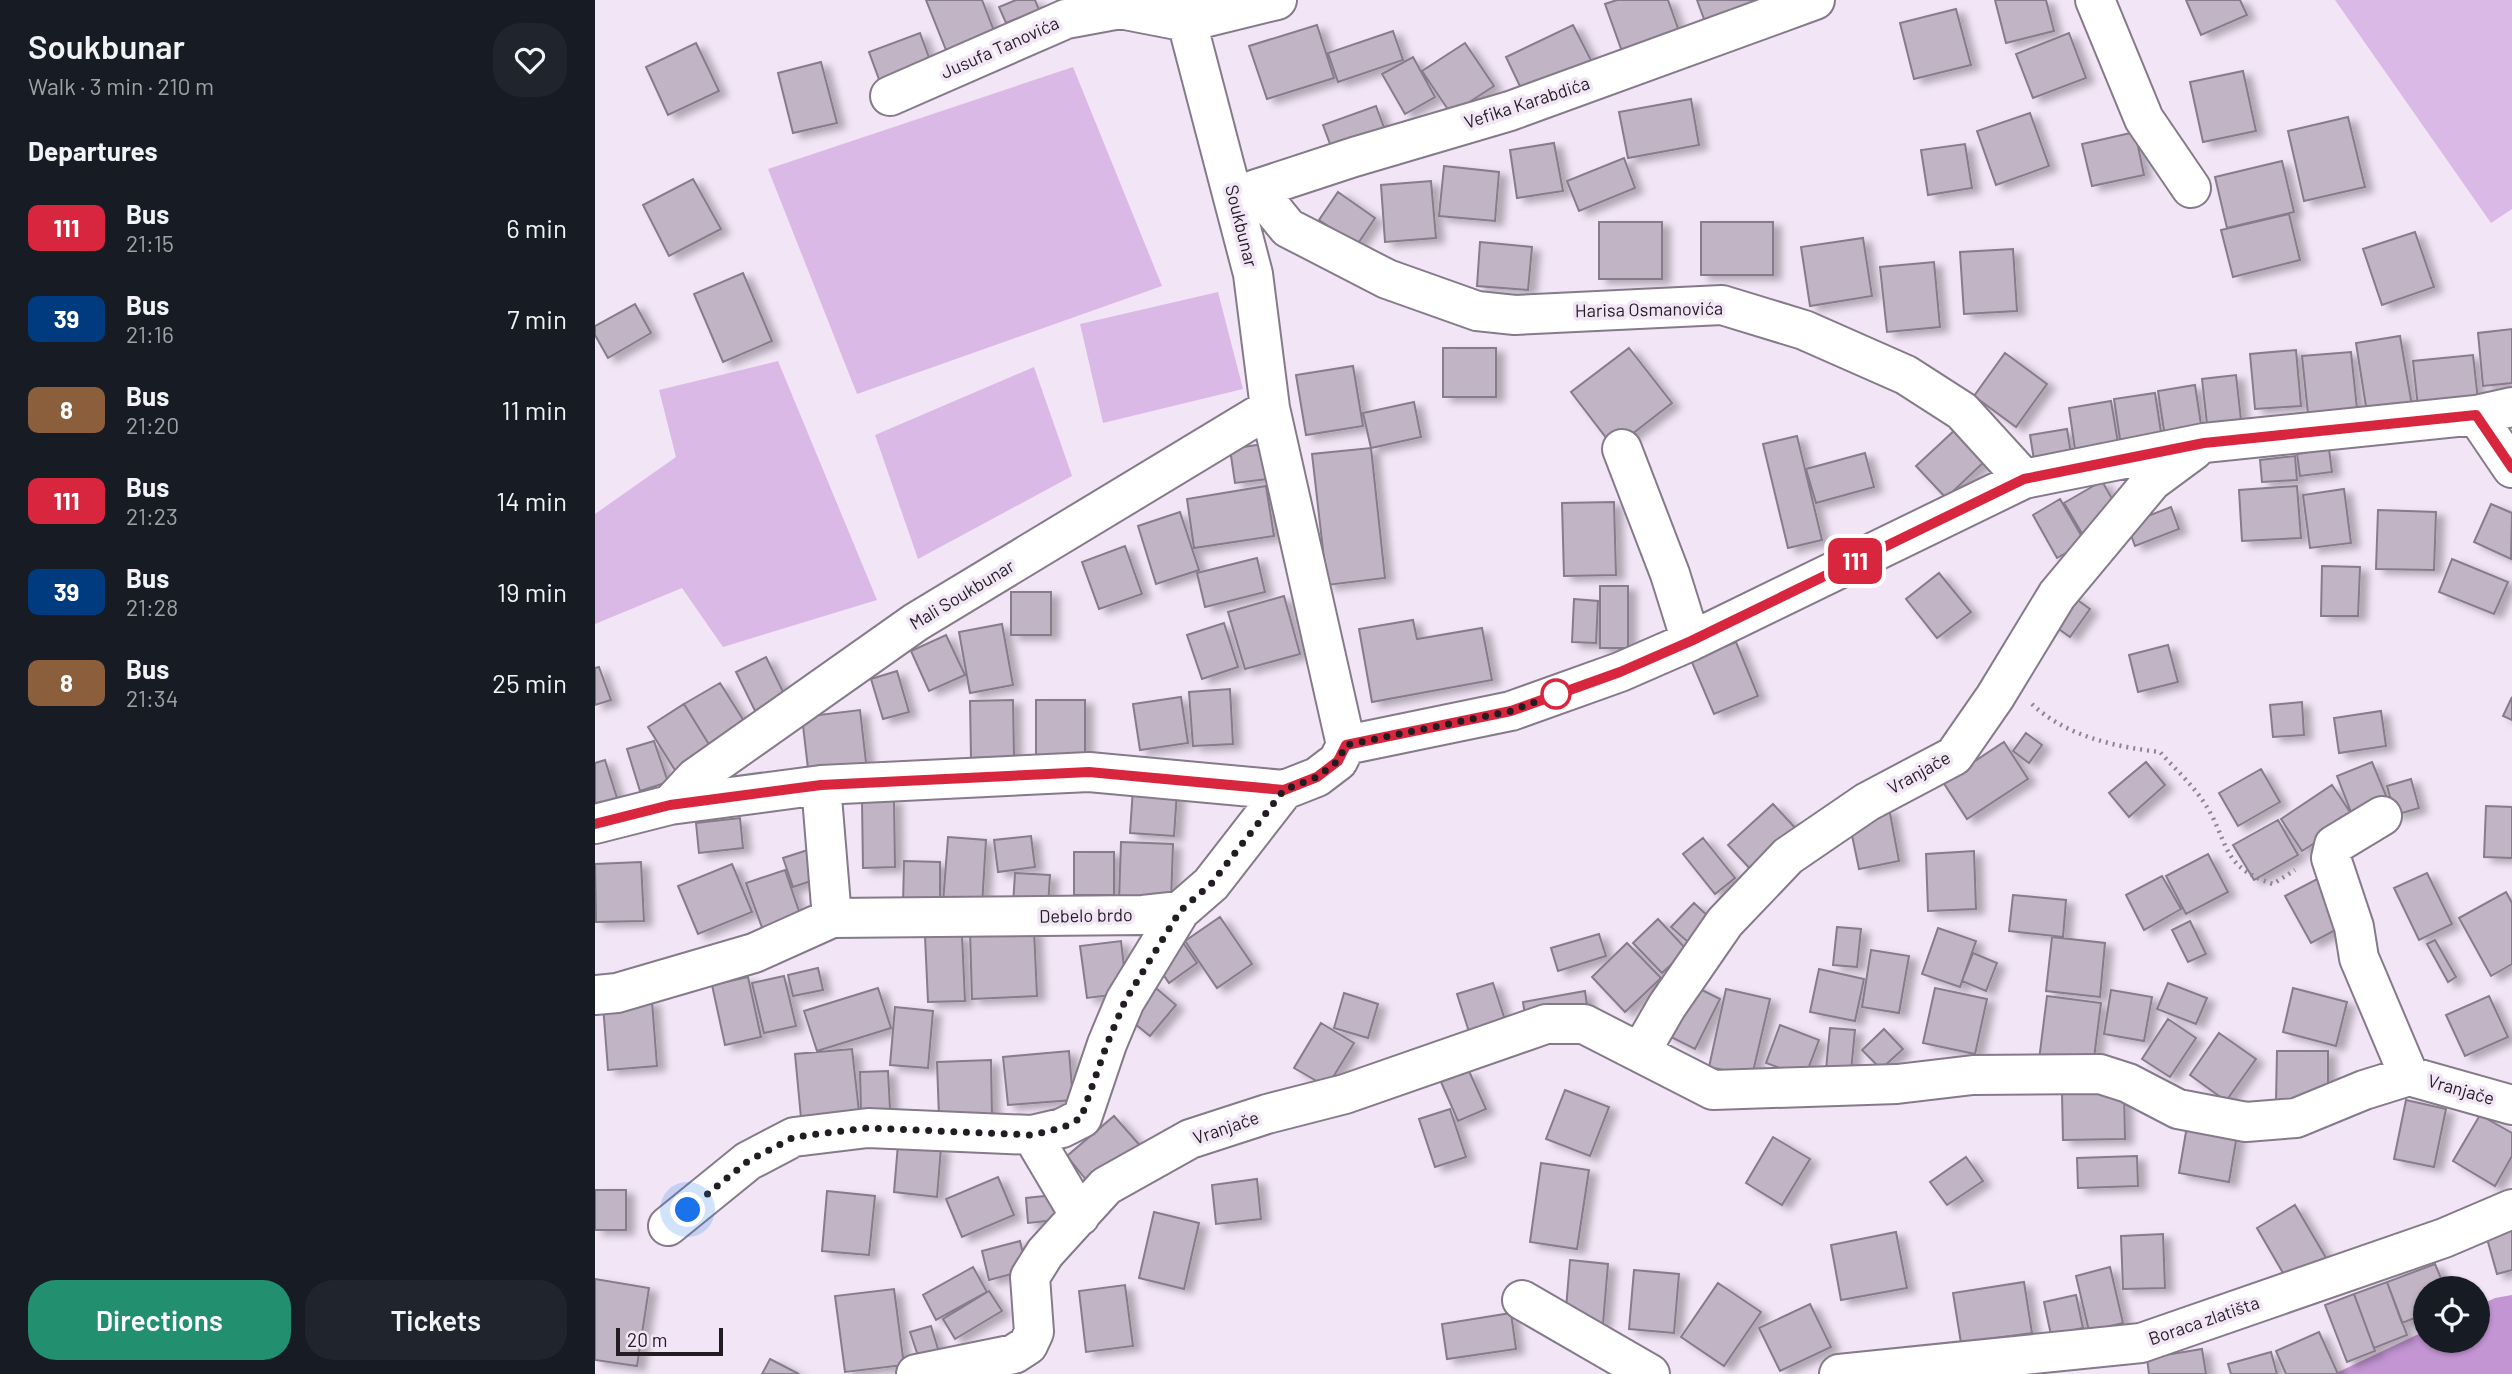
<!DOCTYPE html>
<html lang="en">
<head>
<meta charset="utf-8">
<style>
  body { margin:0; font-family:Barlow,sans-serif; background:#20242c; color:#f1f3f6; height:100vh; display:flex; flex-direction:column; font-size:26px; white-space:nowrap }
  * { box-sizing:border-box; margin:0 }
  p { font-size:23px; color:#9ea1a6 }
  .icon { flex:none; width:38px; height:38px; fill:none; stroke:currentColor; stroke-width:2; stroke-linecap:round; stroke-linejoin:round }
  .map { position:relative; flex:1; overflow:hidden }
  .details { display:flex; flex-direction:column; background:#171b24; width:595px }
  .details>* { flex:none }
  .badge { padding:0 14px; border-radius:10px; font-size:24px; line-height:46px }
  .tools { position:absolute; left:1818px; top:1276px; display:grid; gap:14px }
  .tools a { display:grid; place-items:center; width:77px; height:77px; border-radius:50%; background:#171b24; box-shadow:0 2px 5px #0004; font-size:35px }
  .scale { position:absolute; left:21px; bottom:18px; width:107px; box-sizing:border-box; padding-left:7px; border:4px solid #211d23; border-top:0; font-size:19px; line-height:24px; white-space:nowrap; color:#211d23; -webkit-text-stroke:5px #f2e5f6; paint-order:stroke }
  .you { position:absolute; width:35px; height:35px; margin:-18px; border:5px solid #fff; border-radius:50%; background:#1a73e8; box-shadow:0 0 0 10px #1a73e833 }
  .map>.badge { position:absolute; translate:-50% -50%; box-shadow:0 0 0 4px #fff }
  h2 { padding:0 28px; font-size:26px; line-height:63px }
  .round { display:grid; place-items:center; flex:none; width:74px; height:74px; border-radius:28px; background:#20242c }
  .summary { display:flex; align-items:center; justify-content:space-between; height:119px; padding:0 28px }
  h1 { font-size:33px; font-weight:600; line-height:52px }
  .action { display:flex; gap:14px; margin-top:auto; padding:14px 28px }
  .action a { flex:1; height:80px; border-radius:28px; background:#22906f; color:#fff; font-size:28px; font-weight:600; line-height:80px; text-align:center }
  .action a+a { background:#20242c; color:#f1f3f6 }
  ul { padding:0; list-style:none }
  li { display:flex; align-items:center; gap:21px; height:91px; padding:0 28px }
  li div { flex:1 }
  li b { display:block; font-size:26px }
  li em { font-style:normal }
  li .badge { min-width:77px; font-weight:700; text-align:center }
  main { display:flex; flex:1; min-height:0 }
  .map>svg:first-child { display:block }
  .green { fill:#dbb9e7 }
  .forest { fill:#c395d3 }
  .building { fill:#c1b5c5; stroke:#877c8b; stroke-width:2; filter:url(#shadow) }
  .lines { fill:none; stroke-linecap:round; stroke-linejoin:round }
  .minor-casing { stroke:#857a89; stroke-width:42 }
  .path { stroke:#8e8591; stroke-width:4.5; stroke-dasharray:2 5; stroke-linecap:butt }
  .minor { stroke:#fff; stroke-width:38 }
  .line-casing { stroke:#fff; stroke-width:16 }
  .line { stroke:#d7263d; stroke-width:10 }
  .walk { stroke:#211d23; stroke-width:7; stroke-dasharray:0 12.6 }
  .stop-dot { fill:#fff; stroke:#d7263d; stroke-width:3.5 }
  .labels { text-anchor:middle; stroke-width:7; stroke-linejoin:round; paint-order:stroke }
  .street-label { font-size:18px; fill:#211d23; stroke:#f2e5f6 }
</style>
</head>
<body>
<main>
<section class="details">
<div class="summary"><div><h1>Soukbunar</h1><p>Walk · 3 min · 210 m</p></div><a class="round"><svg class="icon" aria-label="heart" viewBox="0 0 24 24"><path d="M12 20l-8-8c-3-5 5-10 8-4 3-6 11-1 8 4z"/></svg></a></div>
<h2>Departures</h2>
<ul>
<li><span class="badge" style="background:#d7263d;color:#fff">111</span><div><b>Bus</b><p>21:15</p></div><em>6 min</em></li>
<li><span class="badge" style="background:#003b80;color:#fff">39</span><div><b>Bus</b><p>21:16</p></div><em>7 min</em></li>
<li><span class="badge" style="background:#8b5e3c;color:#fff">8</span><div><b>Bus</b><p>21:20</p></div><em>11 min</em></li>
<li><span class="badge" style="background:#d7263d;color:#fff">111</span><div><b>Bus</b><p>21:23</p></div><em>14 min</em></li>
<li><span class="badge" style="background:#003b80;color:#fff">39</span><div><b>Bus</b><p>21:28</p></div><em>19 min</em></li>
<li><span class="badge" style="background:#8b5e3c;color:#fff">8</span><div><b>Bus</b><p>21:34</p></div><em>25 min</em></li>
</ul>
<div class="action"><a>Directions</a><a>Tickets</a></div>
</section>
<div class="map">
<svg width="1917" height="1374" viewBox="0 0 1917 1374">
  <defs>
    <filter id="shadow"><feDropShadow dx="8" dy="4.5" stdDeviation="3.5" flood-color="#0004"/></filter>
  </defs>
  <rect width="100%" height="100%" fill="#f2e5f6"/>
  <!-- green -->
  <path class="green" d="M1740,0H1917V209L1896,223Z
    M478,67L567,286L262,394L173,169Z
    M623,292L648,389L508,423L485,324Z
    M183,361L282,600L128,647L87,588L0,624V514L81,457L64,390Z
    M439,367L477,476L323,559L280,435Z"/>
  <!-- forest -->
  <path class="forest" d="M1917,1295V1374H1739L1830,1331V1340H1883V1306L1900,1298Z"/>
  <!-- building -->
  <path class="building" d="M331,0H387L399,31L351,50Z
    M421,0H440L444,10L411,23L404,7Z
    M1022,0H1073L1086,37L1029,57L1010,4Z
    M1102,0H1159L1163,12L1113,30Z
    M1400,0H1451L1459,31L1411,43Z
    M1591,0H1645L1652,15L1606,35Z
    M1361,9L1376,65L1319,79L1305,23Z
    M722,25L739,78L672,99L654,46Z
    M978,25L1000,68L932,101L911,57Z
    M798,31L808,60L743,82L733,53Z
    M325,33L336,63L285,82L274,52Z
    M1474,33L1491,78L1438,98L1421,54Z
    M101,43L124,91L73,115L51,67Z
    M870,43L899,86L856,114L827,71Z
    M818,57L840,97L810,114L787,74Z
    M226,62L242,123L198,133L183,73Z
    M1648,71L1661,131L1608,142L1595,82Z
    M1096,99L1104,145L1033,158L1024,112Z
    M781,106L791,133L738,152L728,125Z
    M1435,113L1454,166L1401,185L1382,131Z
    M1753,117L1770,187L1709,201L1693,131Z
    M1540,132L1549,175L1497,186L1487,144Z
    M959,143L968,191L922,198L915,150Z
    M1370,144L1377,188L1333,195L1326,150Z
    M1029,158L1040,188L984,211L972,181Z
    M1687,161L1699,212L1632,228L1620,177Z
    M849,166L904,172L900,221L844,216Z
    M98,179L126,229L74,256L48,205Z
    M836,181L841,238L790,242L786,185Z
    M743,192L780,218L762,245L724,220Z
    M1694,214L1705,260L1638,277L1626,230Z
    M1004,222H1067V279H1004Z
    M1106,222H1178V275H1106Z
    M1820,232L1839,287L1787,305L1768,249Z
    M1268,238L1277,296L1215,306L1206,247Z
    M885,242L937,247L933,290L882,286Z
    M1418,249L1422,311L1369,314L1365,252Z
    M1339,262L1345,327L1292,332L1285,267Z
    M148,273L177,341L128,362L99,294Z
    M40,304L56,333L13,358L0,335V326Z
    M1917,329V383L1888,386L1883,333Z
    M1805,336L1817,406L1772,413L1761,343Z
    M848,348H901V397H848Z
    M1034,348L1077,403L1019,448L976,392Z
    M1701,350L1706,406L1660,409L1655,354Z
    M1756,352L1762,409L1713,414L1707,356Z
    M1410,353L1452,384L1421,427L1379,396Z
    M1878,355L1883,400L1823,407L1818,361Z
    M758,366L768,426L711,435L701,375Z
    M1641,375L1646,420L1612,424L1607,379Z
    M1600,385L1607,431L1570,437L1563,391Z
    M1560,393L1567,439L1526,446L1519,399Z
    M1516,401L1524,449L1481,456L1474,408Z
    M819,402L826,437L776,448L768,413Z
    M1362,428L1391,460L1351,498L1321,466Z
    M1472,429L1477,460L1440,466L1435,435Z
    M1202,436L1227,540L1193,548L1168,444Z
    M675,443L681,478L640,483L635,449Z
    M776,448L790,578L732,585L717,454Z
    M1734,449L1737,472L1705,476L1702,454Z
    M1270,453L1279,487L1221,503L1211,469Z
    M1700,456L1702,480L1667,482L1665,460Z
    M1507,481L1525,513L1488,535L1469,503Z
    M671,486L679,536L599,548L592,499Z
    M1702,486L1706,538L1647,541L1644,490Z
    M1749,489L1756,543L1715,548L1708,495Z
    M1465,499L1490,542L1462,558L1438,515Z
    M1019,502L1021,575L969,576L967,503Z
    M1896,504L1917,513L1916,559L1879,542Z
    M1576,507L1584,529L1540,546L1532,524Z
    M1783,510L1841,512L1839,570L1781,569Z
    M585,512L604,570L561,584L543,526Z
    M530,546L547,594L504,609L487,562Z
    M662,558L670,592L610,607L602,573Z
    M1857,559L1913,582L1899,614L1844,592Z
    M1727,566L1765,567L1763,616H1726Z
    M1344,573L1376,612L1342,638L1311,599Z
    M1005,586H1033V648H1005Z
    M416,592H456V635H416Z
    M1474,594L1495,609L1475,637L1454,622Z
    M689,596L705,654L650,669L633,612Z
    M979,599L1003,601L1001,643L977,642Z
    M818,620L822,639L887,628L897,680L777,702L764,629Z
    M629,623L643,667L607,679L592,635Z
    M407,624L418,685L375,693L364,632Z
    M351,635L370,675L334,691L316,651Z
    M1141,642L1163,696L1119,714L1096,660Z
    M1573,645L1583,682L1543,692L1534,655Z
    M171,657L194,704L164,719L141,672Z
    M4,667L16,700L0,705V668Z
    M302,671L314,712L288,719L276,679Z
    M125,683L154,729L118,751L89,704Z
    M635,689L638,744L598,746L594,692Z
    M586,697L593,743L545,750L538,704Z
    M1917,697V720L1908,716Z
    M418,700L419,757L376,758L375,701Z
    M441,700H490V759H441Z
    M1707,702L1709,735L1678,737L1675,705Z
    M89,704L118,751L83,775L53,727Z
    M265,710L272,771L214,777L207,717Z
    M1786,711L1791,746L1744,753L1739,718Z
    M1431,733L1447,745L1434,763L1418,751Z
    M59,741L73,782L45,791L32,749Z
    M1409,742L1433,779L1372,819L1348,782Z
    M10,760L22,798L0,806V763Z
    M1551,762L1570,785L1534,817L1514,793Z
    M1777,762L1792,798L1756,812L1742,776Z
    M1666,769L1685,802L1643,826L1624,793Z
    M1816,779L1824,808L1800,815L1792,786Z
    M1737,785L1759,818L1707,851L1686,819Z
    M538,788L582,792L579,836L535,833Z
    M299,799L300,867L268,868L267,800Z
    M1178,804L1204,832L1159,873L1133,845Z
    M1891,806L1917,807V858L1889,857Z
    M1294,808L1304,861L1264,869L1253,816Z
    M145,818L148,848L104,853L101,823Z
    M1683,820L1703,855L1659,880L1638,845Z
    M436,836L440,867L403,872L399,840Z
    M353,837L391,840L387,906L348,903Z
    M1108,838L1140,878L1120,894L1088,854Z
    M526,842L578,844L576,902L524,900Z
    M222,847L231,876L198,887L188,858Z
    M1379,851L1381,909L1333,911L1331,854Z
    M479,852H519V895H479Z
    M1613,854L1633,892L1591,914L1571,876Z
    M309,861L345,862V905L308,904Z
    M46,862L49,921L1,922L0,864Z
    M137,864L157,912L103,934L83,886Z
    M190,870L207,920L169,933L151,883Z
    M420,873L455,875L453,906L418,905Z
    M1832,873L1857,924L1824,940L1799,888Z
    M1567,876L1586,909L1549,930L1531,895Z
    M1722,879L1748,926L1716,943L1690,896Z
    M1911,892L1917,903V964L1896,976L1864,918Z
    M1418,895L1471,900L1468,937L1414,931Z
    M1099,903L1117,920L1094,943L1076,927Z
    M625,917L657,964L622,988L590,941Z
    M1063,919L1092,950L1067,973L1038,943Z
    M1595,921L1611,954L1593,962L1577,930Z
    M1242,927L1266,929L1262,967L1238,965Z
    M1343,928L1381,941L1365,987L1327,974Z
    M439,930L442,996L377,999L375,932Z
    M1004,934L1011,956L963,971L956,948Z
    M367,935L370,1001L333,1002L330,936Z
    M1457,937L1510,943L1505,997L1451,991Z
    M1840,940L1861,977L1853,982L1832,944Z
    M526,941L532,993L492,998L485,946Z
    M587,941L602,963L574,983L559,961Z
    M1032,943L1066,978L1030,1012L997,977Z
    M1276,950L1314,956L1304,1013L1267,1007Z
    M1378,953L1402,963L1391,991L1367,981Z
    M223,968L228,990L198,996L193,975Z
    M1224,969L1269,979L1260,1021L1215,1012Z
    M189,976L201,1026L169,1033L157,983Z
    M153,977L166,1037L130,1045L117,985Z
    M555,983L581,1005L555,1036L529,1015Z
    M898,983L911,1023L875,1035L862,994Z
    M1573,983L1612,998L1601,1024L1562,1009Z
    M1095,984L1125,999L1100,1049L1070,1034Z
    M283,988L296,1028L222,1051L209,1011Z
    M1340,988L1392,999L1380,1054L1328,1043Z
    M1698,988L1752,1002L1741,1046L1688,1032Z
    M1131,989L1175,999L1157,1076L1114,1067Z
    M1516,990L1557,997L1549,1041L1509,1034Z
    M990,991L993,1012L931,1022L928,1002Z
    M749,993L783,1004L773,1038L739,1028Z
    M1452,996L1506,1003L1498,1066L1444,1060Z
    M1894,996L1913,1037L1870,1056L1851,1015Z
    M57,1001L62,1066L13,1070L8,1005Z
    M300,1007L338,1011L333,1068L295,1065Z
    M1573,1019L1601,1038L1575,1077L1547,1059Z
    M726,1023L759,1043L732,1087L699,1068Z
    M1185,1025L1224,1040L1210,1077L1171,1063Z
    M1235,1028L1260,1030L1256,1071L1231,1069Z
    M1289,1029L1308,1049L1286,1069L1267,1050Z
    M1624,1033L1661,1059L1631,1101L1595,1075Z
    M257,1049L264,1112L206,1118L200,1054Z
    M474,1051L478,1100L413,1105L408,1057Z
    M1682,1051H1733V1103L1681,1102Z
    M396,1060L397,1116L344,1117L342,1062Z
    M293,1071L295,1109L266,1110L265,1072Z
    M874,1071L891,1109L863,1121L846,1082Z
    M970,1090L1014,1107L995,1156L951,1139Z
    M1529,1091L1530,1139L1468,1140L1467,1093Z
    M1811,1100L1851,1109L1839,1167L1799,1159Z
    M855,1109L871,1157L840,1167L824,1119Z
    M1885,1115L1917,1133V1156L1900,1186L1858,1161Z
    M519,1116L549,1150L500,1191L472,1156Z
    M1592,1126L1642,1135L1634,1182L1584,1173Z
    M1178,1137L1215,1159L1187,1205L1151,1183Z
    M303,1144L346,1148L342,1197L299,1192Z
    M1542,1156L1543,1186L1483,1188L1482,1158Z
    M1371,1157L1388,1181L1352,1205L1335,1182Z
    M946,1163L994,1170L982,1249L935,1242Z
    M403,1177L419,1215L367,1237L351,1199Z
    M662,1179L666,1219L621,1224L617,1185Z
    M0,1190H31V1230H0Z
    M232,1191L280,1196L274,1255L227,1251Z
    M459,1195L461,1220L433,1223L431,1198Z
    M1700,1205L1734,1263L1695,1285L1662,1228Z
    M559,1212L604,1223L589,1289L544,1278Z
    M1917,1228V1270L1902,1274L1891,1235Z
    M1301,1232L1312,1288L1246,1300L1236,1245Z
    M1568,1234L1570,1288L1528,1289L1526,1236Z
    M425,1241L432,1270L394,1280L387,1251Z
    M975,1260L1013,1264L1008,1324L970,1321Z
    M1840,1264L1850,1288H1830V1314L1807,1323L1792,1282Z
    M378,1267L392,1292L341,1320L328,1295Z
    M1515,1267L1528,1323L1494,1331L1481,1276Z
    M1039,1270L1084,1274L1079,1333L1034,1329Z
    M0,1279L54,1288L42,1366L0,1360Z
    M1429,1282L1437,1333L1366,1343L1358,1293Z
    M1792,1282L1812,1335L1779,1348L1759,1294Z
    M1123,1283L1166,1312L1129,1366L1086,1337Z
    M530,1285L538,1346L491,1352L484,1291Z
    M299,1289L309,1365L250,1372L240,1296Z
    M394,1291L407,1311L360,1339L348,1319Z
    M1759,1294L1780,1351L1752,1362L1730,1305Z
    M1481,1295L1488,1328L1456,1335L1449,1302Z
    M1215,1304L1236,1347L1185,1371L1164,1328Z
    M916,1313L921,1349L852,1359L847,1324Z
    M336,1326L347,1362L327,1368L315,1332Z
    M1724,1332L1743,1374H1691L1681,1351Z
    M1607,1349L1611,1374H1554L1552,1358Z
    M1676,1352L1682,1374H1636L1633,1364Z
    M175,1359L204,1374H167Z"/>
  <g class="lines">
    <!-- minor casing -->
    <g class="minor-casing">
      <path id="minor" d="M580,0L592,22L658,274L675,408L751,745
        M1500,0L1549,119L1596,188
        M295,96L471,19L525,9L592,22L682,0
        M662,190L693,228L792,279L882,311L920,315L1127,305L1209,330L1311,375L1367,411L1429,479
        M640,196L759,157L915,111L1220,0
        M1881,415L1917,468
        M1027,449L1075,574L1096,641
        M751,745L916,711L1025,672L1096,641L1429,479L1609,443L1881,415L1917,407
        M226,785L237,918
        M75,805L100,778L321,622L675,408
        M1787,816L1739,845L1736,858L1759,927L1764,958L1814,1076
        M0,824L75,805L226,785L494,772L689,790L722,777L743,761L751,745
        M0,995L22,993L159,953L237,918L548,915L585,911L616,884L689,790
        M1046,1051L1072,1006L1130,922L1193,856L1272,802L1359,756L1400,697L1462,595L1557,481L1599,450
        M437,1135L485,1216
        M73,1226L153,1161L199,1137L273,1128L437,1135L467,1128L487,1118L512,1044L530,1001L585,911
        M927,1300L1055,1374
        M321,1374L419,1354L433,1345L439,1332L435,1277L450,1253L511,1186L595,1139L672,1114L750,1094L951,1024H989L1118,1090L1302,1084L1378,1075L1505,1074L1533,1083L1583,1109L1651,1122L1701,1118L1769,1090L1814,1076L1917,1105
        M1244,1374L1546,1343L1849,1238L1917,1209"/>
    </g>
    <!-- path -->
    <path class="path" d="M1437,704C1470,736 1521,747 1565,752C1579,768 1596,783 1608,801C1635,840 1623,866 1678,884L1700,870"/>
    <!-- minor -->
    <use href="#minor" class="minor"/>
  </g>
  <g class="lines">
    <!-- line casing -->
    <g class="line-casing">
      <path id="line" d="M0,824L75,805L226,785L494,772L689,790L722,777L743,761L751,745L916,711L1025,672L1096,641L1429,479L1609,443L1881,415L1917,468"/>
    </g>
    <!-- line -->
    <use href="#line" class="line"/>
    <!-- walk -->
    <path class="walk" d="M93,1210L153,1161L199,1137L273,1128L437,1135L467,1128L486,1118L512,1044L530,1001L585,911L616,884L689,790L722,777L743,761L751,745L916,711L961,694"/>
  </g>
  <!-- markers -->
  <circle class="stop-dot" cx="961" cy="694" r="14"/>
  <g class="labels">
    <!-- street labels -->
    <g class="street-label">
      <text transform="translate(405 48) rotate(-24)" y="6">Jusufa Tanovića</text>
      <text transform="translate(932 103) rotate(-18)" y="6">Vefika Karabdića</text>
      <text transform="translate(646 226) rotate(76)" y="6">Soukbunar</text>
      <text transform="translate(1054 310) rotate(-1)" y="6">Harisa Osmanovića</text>
      <text transform="translate(367 595) rotate(-31)" y="6">Mali Soukbunar</text>
      <text transform="translate(1324 773) rotate(-29)" y="6">Vranjače</text>
      <text transform="translate(491 916) rotate(-1)" y="6">Debelo brdo</text>
      <text transform="translate(1866 1090) rotate(16)" y="6">Vranjače</text>
      <text transform="translate(631 1128) rotate(-19)" y="6">Vranjače</text>
      <text transform="translate(1609 1321) rotate(-19)" y="6">Boraca zlatišta</text>
    </g>
  </g>
</svg>
<div class="tools">
<a><svg class="icon" aria-label="locate" viewBox="0 0 24 24"><circle cx="12" cy="12" r="6"/><path d="M12 2v4M12 18v4M2 12h4M18 12h4"/></svg></a>
</div>
<div class="scale">20 m</div>
<div class="you" style="left:93px;top:1210px"></div>
<b class="badge" style="left:1260px;top:561px;background:#d7263d;color:#fff">111</b>
</div>
</main>
</body>
</html>
